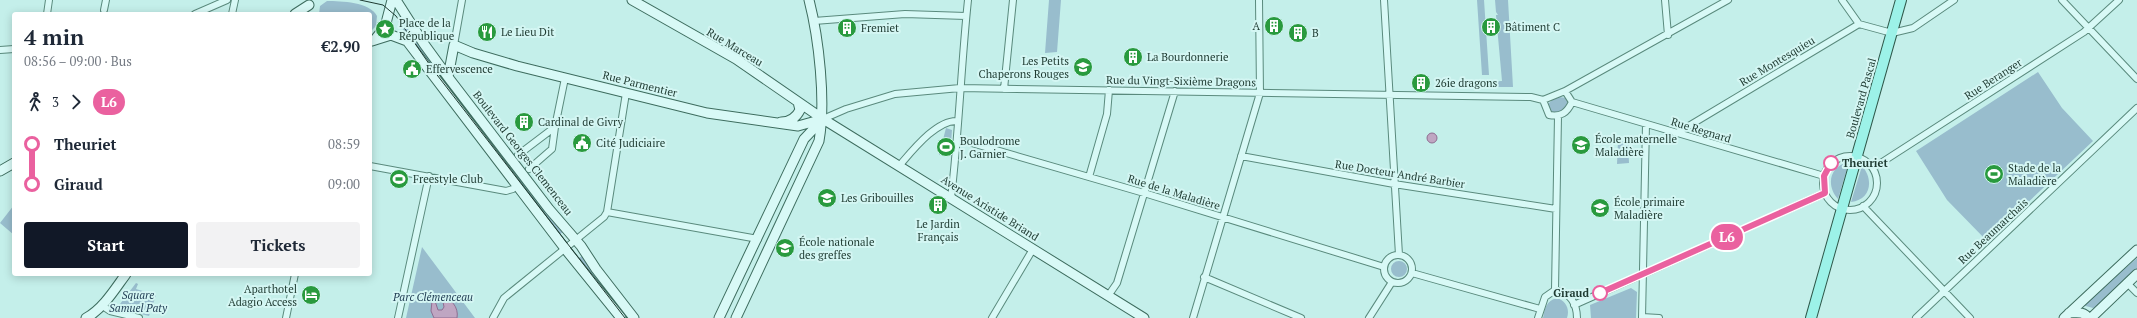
<!DOCTYPE html>
<html lang="en">
<head>
<meta charset="utf-8">
<style>
  body { margin:0; font-family:"PT Serif",serif; background:#f2f2f3; color:#1f2937; height:100vh; display:flex; flex-direction:column; font-size:15px; white-space:nowrap }
  * { box-sizing:border-box; margin:0 }
  p { font-size:13px; color:#747a83 }
  .icon { flex:none; width:22px; height:22px; fill:none; stroke:currentColor; stroke-width:2; stroke-linecap:round; stroke-linejoin:round }
  .map { position:relative; flex:1; overflow:hidden }
  .panel { position:absolute; left:12px; top:12px; width:360px; height:264px; display:flex; flex-direction:column; background:#fff; border-radius:4px; box-shadow:0 2px 10px #0003 }
  .panel>* { flex:none }
  .badge { padding:0 8px; border-radius:13px; font-size:14px; line-height:26px }
  .map>.badge { position:absolute; translate:-50% -50%; box-shadow:0 0 0 2px #fff }
  .legs { display:flex; align-items:center; gap:6px; height:44px; padding:0 12px; font-size:13px }
  .legs p { margin-inline-start:auto }
  .headline { display:flex; align-items:center; justify-content:space-between; height:68px; padding:0 12px }
  h1 { font-size:22px; font-weight:700; line-height:30px }
  .cta { display:flex; gap:8px; margin-top:auto; padding:8px 12px }
  .cta a { flex:1; height:46px; border-radius:4px; background:#111827; color:#fff; font-size:16px; font-weight:700; line-height:46px; text-align:center }
  .cta a+a { background:#f2f2f3; color:#1f2937 }
  ul { padding:0 12px; list-style:none }
  li { display:flex; align-items:center; gap:14px; height:40px; font-size:15px }
  li i { display:grid; place-items:center; width:6px; height:100%; margin:0 5px; background:currentColor }
  li i::after { content:''; width:10px; height:10px; margin:-5px; border:3px solid; border-radius:50%; background:#fff }
  li p { margin-inline-start:auto }
  li:first-child i { background:linear-gradient(#0000 50%,currentColor 0) }
  li:last-child i { background:linear-gradient(currentColor 50%,#0000 0) }
  .map>svg:first-child { display:block }
  .green { fill:#98bdcd }
  .water { fill:#bfa6c2; stroke:#8f6d91 }
  .lines { fill:none; stroke-linecap:round; stroke-linejoin:round }
  .street-casing { stroke:#5a8a7d; stroke-width:8 }
  .secondary-casing { stroke:#3d6c5e; stroke-width:11 }
  .primary-casing { stroke:#2e584a; stroke-width:12 }
  .street { stroke:#d8f9f6; stroke-width:6 }
  .secondary { stroke:#d8f9f6; stroke-width:9 }
  .primary { stroke:#9cf2e8; stroke-width:10 }
  .tram { stroke:#1e3a31; stroke-width:1 }
  .line-1-casing { stroke:#fff; stroke-width:9 }
  .line-1 { stroke:#ea619f; stroke-width:6 }
  .stop-1-dot { fill:#fff; stroke:#ea619f; stroke-width:2 }
  .labels { text-anchor:middle; stroke-width:4; stroke-linejoin:round; paint-order:stroke }
  .poi-label { font-size:11px; fill:#1e3a31; stroke:#d4f6f3; text-anchor:start }
  .street-label { font-size:11px; fill:#1e3a31; stroke:#d4f6f3 }
  .stop-label { font-size:11px; font-weight:bold; fill:#1e3a31; stroke:#d4f6f3; text-anchor:start }
  .park-label { font-size:11px; font-style:italic; fill:#254157; stroke:#d4f6f3 }
</style>
</head>
<body>
<div class="map">
<svg width="2137" height="318" viewBox="0 0 2137 318">
  <rect width="100%" height="100%" fill="#c4efea"/>
  <!-- green -->
  <path class="green" d="M1049,0H1061L1057,52L1045,53Z
    M1477,0H1484L1489,75H1482Z
    M1495,0H1508L1513,87H1476L1475,82L1502,81L1496,15H1498L1496,12Z
    M327,1C341,1 370,2 377,16L376,26L370,32V14H319L320,6Z
    M401,12L566,230L557,236L415,47L398,22Z
    M2038,72L2062,108L2093,141L1987,241L1947,200L1916,151Z
    M1559,97L1567,98C1572,108 1559,115 1550,112L1548,104L1553,99Z
    M946,128L952,130L950,156L939,155Z
    M1618,141H1628L1629,163L1617,164Z
    M1849,162L1838,199C1826,186 1829,166 1849,162Z
    M1862,166C1874,179 1871,200 1851,202Z
    M14,205V235L0,223Z
    M422,247L475,318H406Z
    M585,254L631,318H623L576,260Z
    M2137,258V269L2098,307L2093,308L2082,305Z
    M1391 269a8 8 0 1 1 16 0a8 8 0 1 1-16 0Z
    M136,283L138,284L136,289L156,295L149,316L117,308Z
    M1631,288L1637,292L1636,318H1591L1590,305Z
    M1557,298C1566,301 1570,309 1567,318H1543C1545,308 1546,301 1557,298Z"/>
  <!-- water -->
  <path class="water" d="M1427 138a5 5 0 1 1 10 0a5 5 0 1 1-10 0Z
    M440,296C451,298 459,307 457,318H434L431,311L432,301H435L438,310H442L444,307L443,302L437,298Z"/>
  <g class="lines">
    <!-- street casing -->
    <g class="street-casing">
      <path id="street" d="M1384,0L1399,255
        M1665,0L1668,35
        M1842,0L1859,24
        M2062,0L2137,79
        M104,10L106,0
        M47,14L49,0
        M195,14L227,0
        M232,14L235,0
        M814,21L905,14L966,16
        M454,45L462,0
        M0,50L14,49
        M1004,89L1013,0
        M1565,91L1728,0
        M1565,91L1572,102C1567,113 1561,117 1549,115L1543,100Z
        M1572,102L1824,176
        M823,119L846,109L895,94L960,88L1531,97L1543,100
        M1677,133L1859,24L1892,33L1913,28L1954,0
        M958,139L1144,193L1384,267
        M518,155L555,127L565,78
        M1241,156L1394,184L1556,209
        M1823 183a27 27 0 1 1 54 0a27 27 0 1 1-54 0Z
        M370,166L506,191L513,189
        M899,166C912,151 937,119 958,121
        M1873,168L2084,32L2119,0
        M529,169L552,149L555,127
        M1089,177L1107,114L1109,90
        M951,198C959,132 961,66 968,0
        M1863,206L1970,318
        M607,212L758,239
        M1384 269a14 14 0 1 1 28 0a14 14 0 1 1-28 0Z
        M1412,273L1540,309
        M1204,277L1301,318
        M2127,283L2137,293
        M1555,290L1558,116
        M1108,296L1117,283L1175,91
        M101,305L110,311L139,318
        M1574,305L1825,193
        M1642,317L1659,318
        M286,318L295,274
        M398,318L429,176
        M493,318L504,298L604,217L607,212L626,93
        M992,318L1033,249
        M1193,318L1260,93L1259,0
        M1369,318L1392,282
        M1538,318L1545,297L1555,290C1570,292 1577,304 1577,318
        M1642,318L1646,124
        M1916,318L2137,108"/>
    </g>
    <!-- secondary casing -->
    <g class="secondary-casing">
      <path id="secondary" d="M396,0L424,44L448,77L549,209L581,246L596,269L634,318
        M632,0L736,59L823,119L1144,318
        M295,14L309,5
        M376,38L385,27L392,0
        M372,41L391,35L407,41L566,250L621,318
        M448,77L454,45L473,53L517,66L707,113L798,126L823,119
        M781,122C790,122 796,118 800,110L798,102
        M0,171L14,163
        M2069,313C2076,313 2084,311 2088,318
        M86,318C103,309 115,289 126,274
        M719,318L804,139L822,120
        M736,318L819,141C826,102 819,39 809,0
        M2064,318L2137,250
        M2091,318L2137,274"/>
    </g>
    <!-- primary casing -->
    <g class="primary-casing">
      <path id="primary" d="M1811,318L1901,0"/>
    </g>
    <!-- street -->
    <use href="#street" class="street"/>
    <!-- secondary -->
    <use href="#secondary" class="secondary"/>
    <!-- primary -->
    <use href="#primary" class="primary"/>
    <!-- tram -->
    <path class="tram" d="M360,0L383,5L396,16L434,71L625,318"/>
  </g>
  <g class="lines">
    <!-- line-1 casing -->
    <g class="line-1-casing">
      <path id="line-1" d="M1600,293L1825,193L1824,176L1831,163"/>
    </g>
    <!-- line-1 -->
    <use href="#line-1" class="line-1"/>
  </g>
  <!-- icons -->
  <defs>
    <g id="building-disc" transform="scale(1)"><circle r="9.5" fill="#299a3e" stroke="#d4f6f3"/><path d="M-4-6H4V6H1V3H-1V6H-4ZM-2.5-4.3h1.7v1.8h-1.7ZM.8-4.3h1.7v1.8H.8ZM-2.5-1h1.7V.8h-1.7ZM.8-1h1.7V.8H.8Z" fill="#fff"/></g>
    <g id="sight-disc" transform="scale(1)"><circle r="9.5" fill="#299a3e" stroke="#d4f6f3"/><path d="M0-6L1.8-2.2L6-1.7L2.9 1.2L3.7 5.4L0 3.3L-3.7 5.4L-2.9 1.2L-6-1.7L-1.8-2.2Z" fill="#fff"/></g>
    <g id="restaurant-disc" transform="scale(1)"><circle r="9.5" fill="#299a3e" stroke="#d4f6f3"/><path d="M-5-6h1v4h1v-4h1v4h1v-4h1v5L-1.5 .5V6h-2V.5L-5-1ZM5-6V6H3V1.5H1.5Q1.5-4 5-6Z" fill="#fff"/></g>
    <g id="school-disc" transform="scale(1)"><circle r="9.5" fill="#299a3e" stroke="#d4f6f3"/><path d="M0-5L7-2L0 1L-7-2ZM-4 1L0 2.5L4 1V4Q0 6-4 4Z" fill="#fff"/></g>
    <g id="civic-disc" transform="scale(1)"><circle r="9.5" fill="#299a3e" stroke="#d4f6f3"/><path d="M-.6-6.5H3V-4.5H.6V-3L4-1V1h2V6H-6V1h2V-1L-.6-3ZM-1.2 2.5V6h2.4V2.5Z" fill="#fff"/></g>
    <g id="stadium-disc" transform="scale(1)"><circle r="9.5" fill="#299a3e" stroke="#d4f6f3"/><path d="M0-5a6.5 5 0 1 0 0 10a6.5 5 0 1 0 0-10ZM-3.5-1.8h7v3.6h-7Z" fill="#fff"/></g>
    <g id="university-disc" transform="scale(1)"><circle r="9.5" fill="#299a3e" stroke="#d4f6f3"/><path d="M0-5L7-2L0 1L-7-2ZM-4 1L0 2.5L4 1V4Q0 6-4 4Z" fill="#fff"/></g>
    <g id="hotel-disc" transform="scale(1)"><circle r="9.5" fill="#299a3e" stroke="#d4f6f3"/><path d="M-6-4.5h1.5V1H6V5H4.5V3h-9V5H-6ZM-4 0a1.8 1.8 0 1 1 3.6 0ZM.5 0V-2.5h3Q6-2.5 6 0Z" fill="#fff"/></g>
  </defs>
  <g fill-rule="evenodd">
    <use href="#building-disc" x="1274" y="26"/>
    <use href="#building-disc" x="1491" y="27"/>
    <use href="#building-disc" x="847" y="28"/>
    <use href="#sight-disc" x="385" y="29"/>
    <use href="#restaurant-disc" x="487" y="32"/>
    <use href="#building-disc" x="1298" y="33"/>
    <use href="#building-disc" x="1133" y="57"/>
    <use href="#school-disc" x="1083" y="67"/>
    <use href="#civic-disc" x="412" y="69"/>
    <use href="#building-disc" x="1421" y="83"/>
    <use href="#building-disc" x="524" y="122"/>
    <use href="#civic-disc" x="582" y="143"/>
    <use href="#school-disc" x="1581" y="145"/>
    <use href="#stadium-disc" x="946" y="147"/>
    <use href="#stadium-disc" x="1994" y="174"/>
    <use href="#stadium-disc" x="399" y="179"/>
    <use href="#school-disc" x="827" y="198"/>
    <use href="#building-disc" x="938" y="205"/>
    <use href="#school-disc" x="1600" y="208"/>
    <use href="#university-disc" x="785" y="248"/>
    <use href="#hotel-disc" x="311" y="295"/>
  </g>
  <!-- markers -->
  <g class="stop-1-dot">
    <circle cx="1831" cy="163" r="7"/>
    <circle cx="1600" cy="293" r="7"/>
  </g>
  <g class="labels">
    <!-- poi labels -->
    <g class="poi-label">
      <text x="399" y="27">Place de la<tspan x="399" dy="13">République</tspan></text>
      <text x="1260" y="30" text-anchor="end">A</text>
      <text x="1505" y="31">Bâtiment C</text>
      <text x="861" y="32">Fremiet</text>
      <text x="501" y="36">Le Lieu Dit</text>
      <text x="1312" y="37">B</text>
      <text x="1147" y="61">La Bourdonnerie</text>
      <text x="1069" y="65" text-anchor="end">Les Petits<tspan x="1069" dy="13">Chaperons Rouges</tspan></text>
      <text x="426" y="73">Effervescence</text>
      <text x="1435" y="87">26ie dragons</text>
      <text x="538" y="126">Cardinal de Givry</text>
      <text x="1595" y="143">École maternelle<tspan x="1595" dy="13">Maladière</tspan></text>
      <text x="960" y="145">Boulodrome<tspan x="960" dy="13">J. Garnier</tspan></text>
      <text x="596" y="147">Cité Judiciaire</text>
      <text x="2008" y="172">Stade de la<tspan x="2008" dy="13">Maladière</tspan></text>
      <text x="413" y="183">Freestyle Club</text>
      <text x="841" y="202">Les Gribouilles</text>
      <text x="1614" y="206">École primaire<tspan x="1614" dy="13">Maladière</tspan></text>
      <text x="938" y="228" text-anchor="middle">Le Jardin<tspan x="938" dy="13">Français</tspan></text>
      <text x="799" y="246">École nationale<tspan x="799" dy="13">des greffes</tspan></text>
      <text x="297" y="293" text-anchor="end">Aparthotel<tspan x="297" dy="13">Adagio Access</tspan></text>
    </g>
    <!-- street labels -->
    <g class="street-label">
      <text transform="translate(735 47) rotate(31)" y="4">Rue Marceau</text>
      <text transform="translate(1777 61) rotate(-31)" y="4">Rue Montesquieu</text>
      <text transform="translate(1993 79) rotate(-33)" y="4">Rue Beranger</text>
      <text transform="translate(1181 81) rotate(1)" y="4">Rue du Vingt-Sixième Dragons</text>
      <text transform="translate(640 84) rotate(14)" y="4">Rue Parmentier</text>
      <text transform="translate(1861 98) rotate(-74)" y="4">Boulevard Pascal</text>
      <text transform="translate(1701 130) rotate(17)" y="4">Rue Regnard</text>
      <text transform="translate(523 153) rotate(52)" y="4">Boulevard Georges Clemenceau</text>
      <text transform="translate(1400 174) rotate(9)" y="4">Rue Docteur André Barbier</text>
      <text transform="translate(1174 192) rotate(17)" y="4">Rue de la Maladière</text>
      <text transform="translate(990 208) rotate(32)" y="4">Avenue Aristide Briand</text>
      <text transform="translate(1993 231) rotate(-43)" y="4">Rue Beaumarchais</text>
    </g>
    <!-- stop labels -->
    <g class="stop-label">
      <text x="1842" y="167">Theuriet</text>
      <text x="1589" y="297" text-anchor="end">Giraud</text>
    </g>
    <!-- park labels -->
    <g class="park-label">
      <text x="138" y="299">Square<tspan x="138" dy="13">Samuel Paty</tspan></text>
      <text x="433" y="301">Parc Clémenceau</text>
    </g>
  </g>
</svg>
<b class="badge" style="left:1727px;top:237px;background:#ea619f;color:#fff">L6</b>
<section class="panel">
<div class="headline"><div><h1>4 min</h1><p>08:56 – 09:00 · Bus</p></div><b>€2.90</b></div>
<div class="legs"><svg class="icon" aria-label="walk" viewBox="0 0 24 24"><circle cx="13" cy="4" r="2"/><path d="M13 8l-2 6 4 7M11 14l-3 7M7 12l3-4h3l4 4"/></svg>3<svg class="icon" aria-label="forward" viewBox="0 0 24 24"><path d="M9 5l7 7-7 7"/></svg><b class="badge" style="background:#ea619f;color:#fff">L6</b></div>
<ul>
<li><i style="color:#ea619f"></i><b>Theuriet</b><p>08:59</p></li>
<li><i style="color:#ea619f"></i><b>Giraud</b><p>09:00</p></li>
</ul>
<div class="cta"><a>Start</a><a>Tickets</a></div>
</section>
</div>
</body>
</html>
